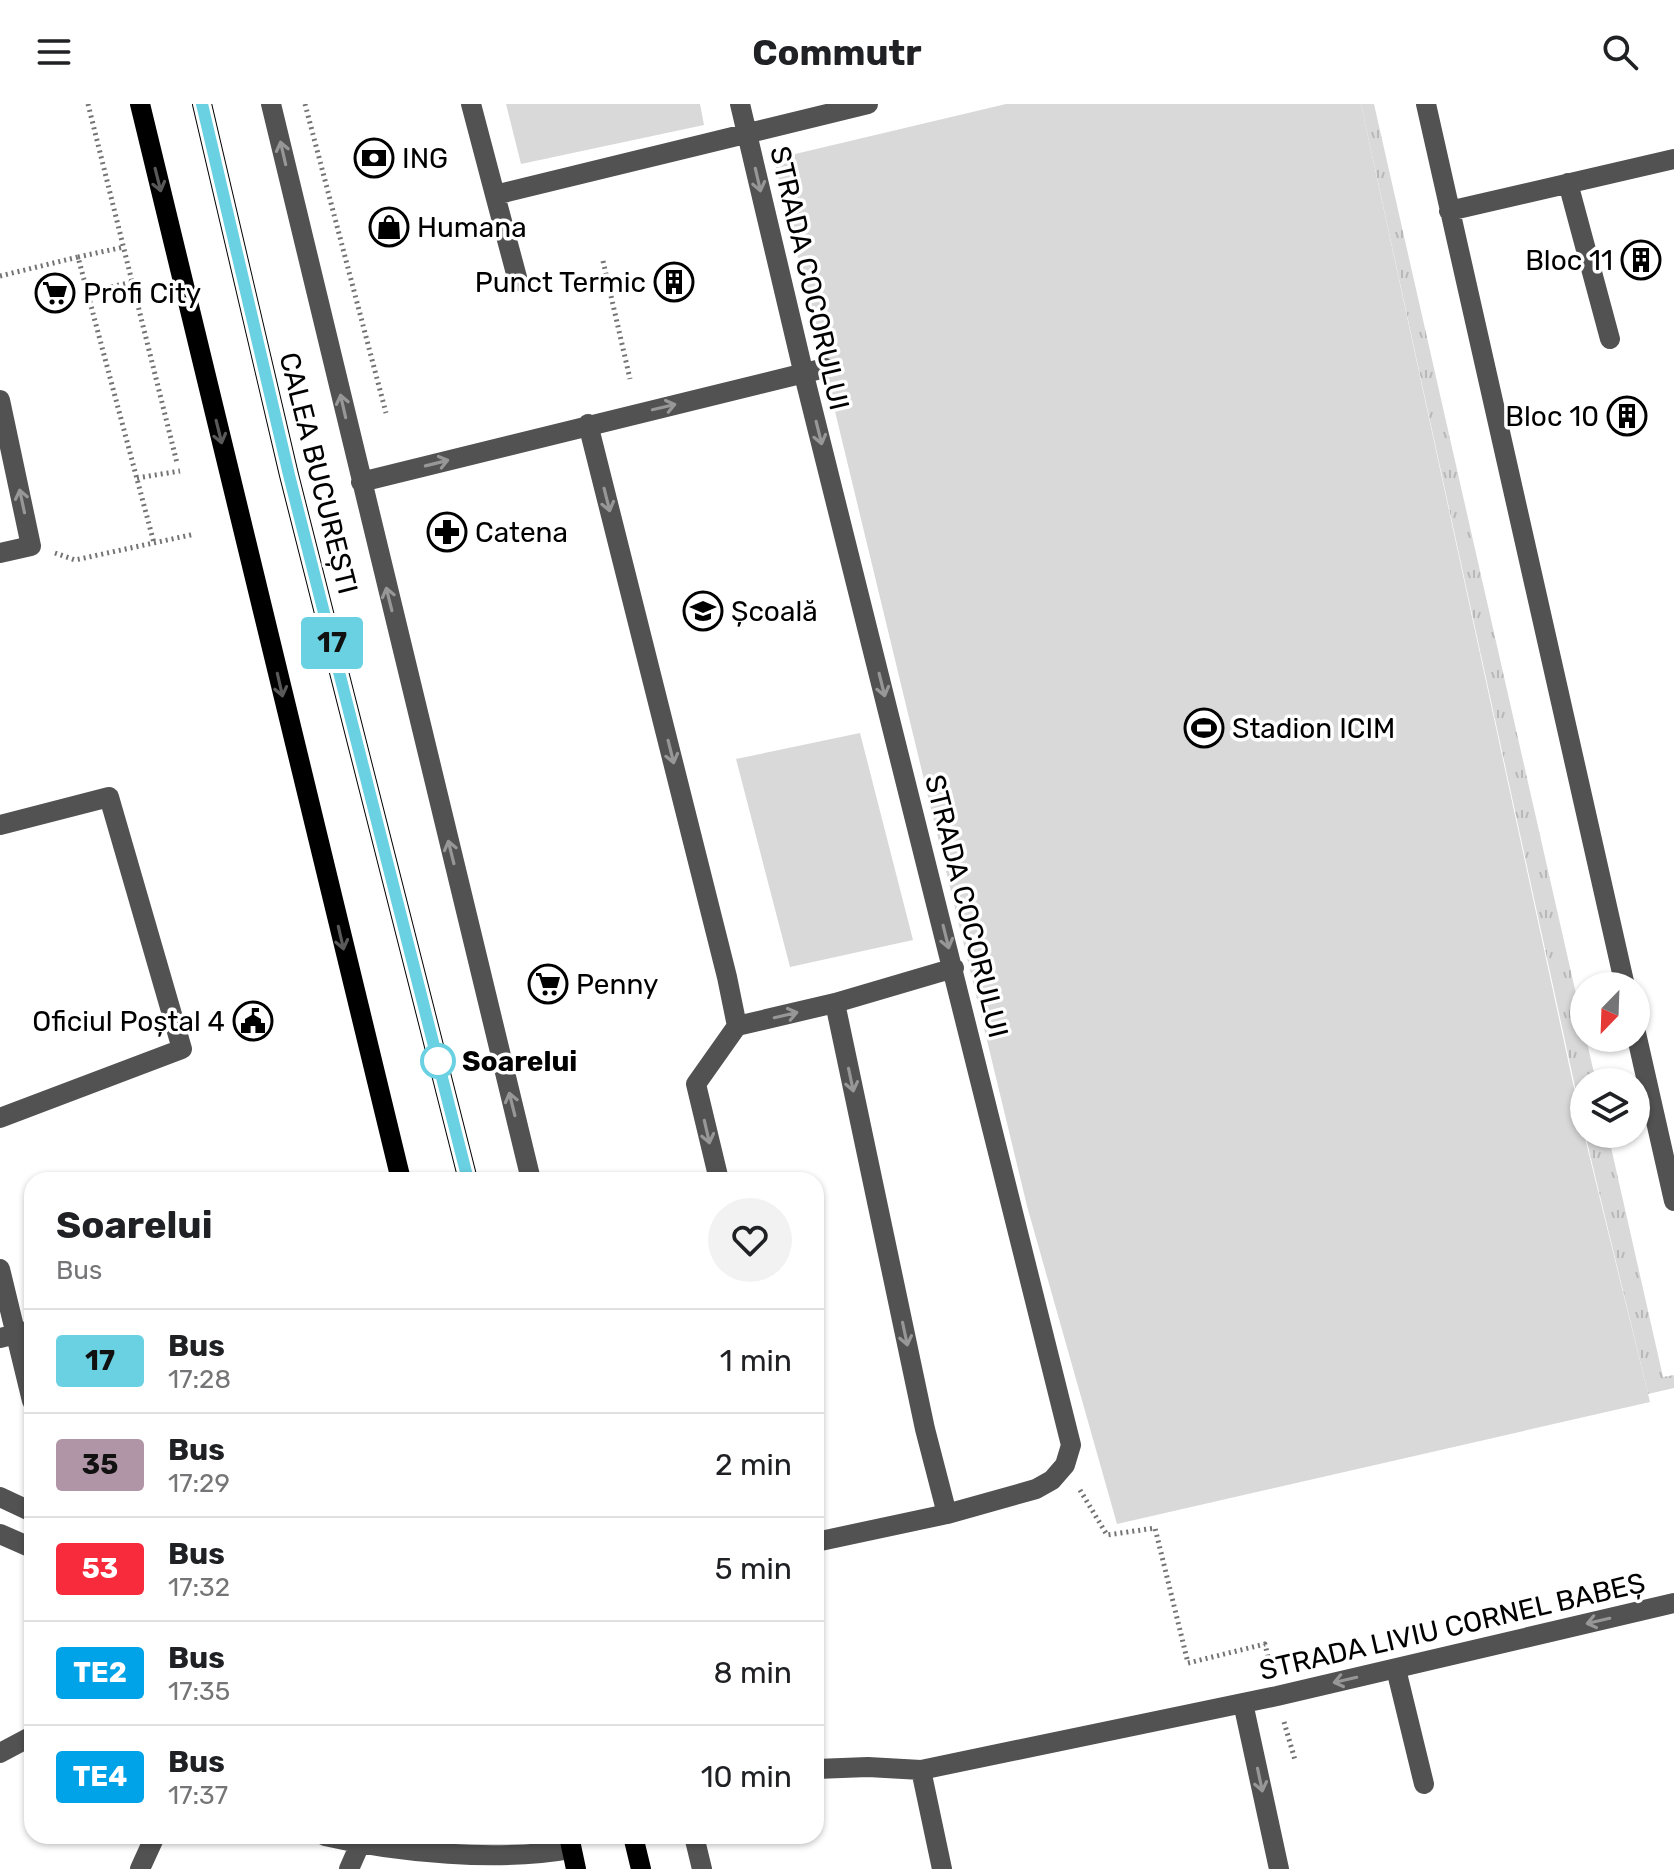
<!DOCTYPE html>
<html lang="en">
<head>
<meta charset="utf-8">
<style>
  body { margin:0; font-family:Rubik,sans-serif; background:#f2f2f2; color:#202124; height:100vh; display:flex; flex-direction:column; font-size:30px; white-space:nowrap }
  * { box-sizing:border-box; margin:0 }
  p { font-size:26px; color:#757577 }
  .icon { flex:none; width:44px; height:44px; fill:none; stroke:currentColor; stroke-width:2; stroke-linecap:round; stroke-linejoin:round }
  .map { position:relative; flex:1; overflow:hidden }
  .sheet { position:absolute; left:24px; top:1068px; width:800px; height:672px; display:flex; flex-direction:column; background:#fff; border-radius:24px; box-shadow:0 2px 6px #0004 }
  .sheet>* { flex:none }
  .badge { padding:0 16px; border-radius:6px; font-size:28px; line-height:52px }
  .needle { width:52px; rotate:203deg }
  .fabs { position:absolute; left:1570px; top:868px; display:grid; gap:16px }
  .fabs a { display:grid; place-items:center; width:80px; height:80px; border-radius:50%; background:#fff; box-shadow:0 2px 6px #0004; font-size:40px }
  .map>.badge { position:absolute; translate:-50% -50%; box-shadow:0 0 0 4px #fff }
  .round { display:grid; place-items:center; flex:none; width:84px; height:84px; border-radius:42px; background:#f2f2f2 }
  .head { display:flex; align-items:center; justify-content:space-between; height:136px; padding:0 32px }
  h1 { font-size:38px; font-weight:700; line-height:60px }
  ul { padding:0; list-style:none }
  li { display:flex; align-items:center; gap:24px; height:104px; padding:0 32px; border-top:2px solid #e0e0e0 }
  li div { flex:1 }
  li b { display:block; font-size:30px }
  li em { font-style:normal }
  li .badge { min-width:88px; font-weight:700; text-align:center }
  header { display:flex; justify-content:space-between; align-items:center; height:104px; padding:0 32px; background:#fff; font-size:36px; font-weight:700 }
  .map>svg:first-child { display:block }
  .grass { fill:url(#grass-tufts) }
  .park { fill:#d9d9d9 }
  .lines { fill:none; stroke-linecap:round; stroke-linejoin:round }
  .path { stroke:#747474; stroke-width:5; stroke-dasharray:2 4; stroke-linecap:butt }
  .minor { stroke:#525252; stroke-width:20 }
  .major { stroke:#000; stroke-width:20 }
  .oneway { stroke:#979797 }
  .oneway2 { stroke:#595959 }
  .line-casing { stroke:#fff; stroke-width:18 }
  .line { stroke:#6ad1e2; stroke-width:12 }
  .stop-dot { fill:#fff; stroke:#6ad1e2; stroke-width:4 }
  .labels { text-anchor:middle; stroke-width:7; stroke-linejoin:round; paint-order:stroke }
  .poi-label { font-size:28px; fill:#000; stroke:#fff; text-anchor:start }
  .street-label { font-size:28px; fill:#000; stroke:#fff }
  .stop-label { font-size:28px; font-weight:bold; fill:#000; stroke:#fff; text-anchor:start }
</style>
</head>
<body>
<header><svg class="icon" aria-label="menu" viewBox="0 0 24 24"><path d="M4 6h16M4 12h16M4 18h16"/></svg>Commutr<svg class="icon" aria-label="search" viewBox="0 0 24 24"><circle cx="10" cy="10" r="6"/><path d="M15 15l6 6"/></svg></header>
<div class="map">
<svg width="1674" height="1765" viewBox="0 0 1674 1765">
  <defs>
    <pattern id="grass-tufts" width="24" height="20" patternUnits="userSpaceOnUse" patternTransform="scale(2)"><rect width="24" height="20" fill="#d9d9d9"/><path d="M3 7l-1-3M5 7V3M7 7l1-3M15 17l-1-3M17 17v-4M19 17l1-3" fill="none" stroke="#b8b8b8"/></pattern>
  </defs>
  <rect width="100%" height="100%" fill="#fff"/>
  <!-- grass -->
  <path class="grass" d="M1361,0H1374L1596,978H1584V1024Z
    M1585,1030H1608L1663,1273L1674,1271V1284L1648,1290Z"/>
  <!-- park -->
  <path class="park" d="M506,0H700L704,21L521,60Z
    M1006,0H1361L1584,1030L1650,1298L1117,1420L1027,1102L774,55Z
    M860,629L913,836L790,863L736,655Z"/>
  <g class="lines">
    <!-- path -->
    <path class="path" d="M88,0L177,359
      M305,0L386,309
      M78,153L124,143
      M603,157L630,275
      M0,172L78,153L154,439
      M88,188L133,178
      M137,374L180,367
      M55,449L75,456L195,430
      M1080,1386L1107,1431L1155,1424L1188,1559L1265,1540L1271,1566
      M1284,1618L1295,1656"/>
    <!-- minor -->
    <path class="minor" d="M271,0L531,1076
      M471,0L495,91L868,0
      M740,0L804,271L1071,1341L1065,1361L1052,1376L1036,1385L947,1410L816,1438
      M1426,0L1625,882
      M1568,79L1610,235
      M495,91L518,177
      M1449,107L1674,55
      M0,296L31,442L0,449
      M588,320L727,873L737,922
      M361,378L825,264
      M0,721L109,693L182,945L0,1014
      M835,899L925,1325L947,1410
      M1636,929L1674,1097
      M719,1076L696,980L737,922L835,899L954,864
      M0,1165L32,1297
      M0,1234L32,1226
      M0,1393L32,1408
      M0,1430L32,1444
      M1396,1565L1424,1680
      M1243,1599L1279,1765
      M0,1649L32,1632
      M816,1665L868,1663L921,1666L1277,1592L1674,1499
      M921,1666L942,1765
      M325,1732C398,1749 499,1758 571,1745
      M694,1732L702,1765
      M140,1765L155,1732
      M349,1765L360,1740"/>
    <!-- major -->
    <path class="major" d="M140,0L401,1076
      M202,0L289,371L468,1076
      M569,1732L576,1765
      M633,1732L641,1765"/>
  </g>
  <!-- one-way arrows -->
  <defs><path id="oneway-shaft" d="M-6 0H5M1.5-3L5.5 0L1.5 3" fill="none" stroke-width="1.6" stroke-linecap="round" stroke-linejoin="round" transform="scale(2)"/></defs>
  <g class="oneway">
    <use href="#oneway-shaft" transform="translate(283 49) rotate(-103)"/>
    <use href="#oneway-shaft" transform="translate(758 76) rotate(77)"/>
    <use href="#oneway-shaft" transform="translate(343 302) rotate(-103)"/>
    <use href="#oneway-shaft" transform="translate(664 303) rotate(-13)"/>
    <use href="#oneway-shaft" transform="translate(819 329) rotate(76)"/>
    <use href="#oneway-shaft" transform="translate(437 359) rotate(-14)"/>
    <use href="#oneway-shaft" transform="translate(607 396) rotate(76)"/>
    <use href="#oneway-shaft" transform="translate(22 397) rotate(-102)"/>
    <use href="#oneway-shaft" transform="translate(389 495) rotate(-104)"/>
    <use href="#oneway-shaft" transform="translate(882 581) rotate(76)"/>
    <use href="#oneway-shaft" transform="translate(671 648) rotate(76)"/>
    <use href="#oneway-shaft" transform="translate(451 748) rotate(-104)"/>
    <use href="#oneway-shaft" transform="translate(946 833) rotate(76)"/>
    <use href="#oneway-shaft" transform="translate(786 911) rotate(-13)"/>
    <use href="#oneway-shaft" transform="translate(851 976) rotate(78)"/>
    <use href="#oneway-shaft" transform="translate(512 1000) rotate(-104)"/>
    <use href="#oneway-shaft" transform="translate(707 1028) rotate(77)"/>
    <use href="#oneway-shaft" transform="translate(905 1230) rotate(78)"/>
    <use href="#oneway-shaft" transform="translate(1598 1517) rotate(167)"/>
    <use href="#oneway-shaft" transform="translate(1345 1576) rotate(167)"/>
    <use href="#oneway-shaft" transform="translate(1260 1676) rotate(78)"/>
  </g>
  <g class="oneway2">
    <use href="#oneway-shaft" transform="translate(158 76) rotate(76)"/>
    <use href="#oneway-shaft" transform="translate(219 328) rotate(76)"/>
    <use href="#oneway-shaft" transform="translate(280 581) rotate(77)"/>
    <use href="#oneway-shaft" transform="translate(341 834) rotate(77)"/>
  </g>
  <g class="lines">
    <!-- line casing -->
    <g class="line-casing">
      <path id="line" d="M202,0L289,371L468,1076"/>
    </g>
    <!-- line -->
    <use href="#line" class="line"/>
  </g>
  <!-- icons -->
  <defs>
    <g id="bank-ring" transform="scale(2)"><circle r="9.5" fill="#fff" stroke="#000" stroke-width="1.5"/><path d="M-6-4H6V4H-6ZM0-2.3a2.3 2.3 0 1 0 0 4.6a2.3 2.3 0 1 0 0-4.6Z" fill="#000"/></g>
    <g id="shop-ring" transform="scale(2)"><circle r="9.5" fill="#fff" stroke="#000" stroke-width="1.5"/><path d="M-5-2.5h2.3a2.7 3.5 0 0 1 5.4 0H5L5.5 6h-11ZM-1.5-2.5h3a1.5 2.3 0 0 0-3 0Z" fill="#000"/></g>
    <g id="building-ring" transform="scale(2)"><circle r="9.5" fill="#fff" stroke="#000" stroke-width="1.5"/><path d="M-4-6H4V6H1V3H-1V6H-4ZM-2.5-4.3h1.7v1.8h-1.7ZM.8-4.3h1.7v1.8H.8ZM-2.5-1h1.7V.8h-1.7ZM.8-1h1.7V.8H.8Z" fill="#000"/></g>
    <g id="supermarket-ring" transform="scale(2)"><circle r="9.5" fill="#fff" stroke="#000" stroke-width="1.5"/><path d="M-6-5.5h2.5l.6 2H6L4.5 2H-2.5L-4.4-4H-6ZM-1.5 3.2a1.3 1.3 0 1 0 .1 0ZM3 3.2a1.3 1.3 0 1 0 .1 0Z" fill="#000"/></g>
    <g id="pharmacy-ring" transform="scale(2)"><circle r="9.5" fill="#fff" stroke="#000" stroke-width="1.5"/><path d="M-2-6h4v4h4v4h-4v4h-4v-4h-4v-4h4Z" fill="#000"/></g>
    <g id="school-ring" transform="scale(2)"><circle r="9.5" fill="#fff" stroke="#000" stroke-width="1.5"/><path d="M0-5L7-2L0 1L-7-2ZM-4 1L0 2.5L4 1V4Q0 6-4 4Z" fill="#000"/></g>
    <g id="stadium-ring" transform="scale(2)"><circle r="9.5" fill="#fff" stroke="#000" stroke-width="1.5"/><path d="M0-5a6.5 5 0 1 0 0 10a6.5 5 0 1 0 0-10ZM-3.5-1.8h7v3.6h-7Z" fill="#000"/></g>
    <g id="civic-ring" transform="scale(2)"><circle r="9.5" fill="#fff" stroke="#000" stroke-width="1.5"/><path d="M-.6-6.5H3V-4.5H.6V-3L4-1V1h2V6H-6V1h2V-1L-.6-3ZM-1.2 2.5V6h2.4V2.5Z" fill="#000"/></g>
  </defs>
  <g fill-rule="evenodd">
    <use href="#bank-ring" x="374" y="54"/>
    <use href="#shop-ring" x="389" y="123"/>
    <use href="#building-ring" x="1641" y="156"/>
    <use href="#building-ring" x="674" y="178"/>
    <use href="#supermarket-ring" x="55" y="189"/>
    <use href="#building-ring" x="1627" y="312"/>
    <use href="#pharmacy-ring" x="447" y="428"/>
    <use href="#school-ring" x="703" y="507"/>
    <use href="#stadium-ring" x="1204" y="624"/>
    <use href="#supermarket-ring" x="548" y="880"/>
    <use href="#civic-ring" x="253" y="917"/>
  </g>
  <!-- markers -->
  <circle class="stop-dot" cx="438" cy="957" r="16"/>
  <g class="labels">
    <!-- poi labels -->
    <g class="poi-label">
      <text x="402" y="64">ING</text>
      <text x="417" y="133">Humana</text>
      <text x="1613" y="166" text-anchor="end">Bloc 11</text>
      <text x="646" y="188" text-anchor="end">Punct Termic</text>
      <text x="83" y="199">Profi City</text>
      <text x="1599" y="322" text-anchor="end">Bloc 10</text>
      <text x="475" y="438">Catena</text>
      <text x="731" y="517">Școală</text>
      <text x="1232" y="634">Stadion ICIM</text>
      <text x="576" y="890">Penny</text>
      <text x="225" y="927" text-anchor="end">Oficiul Poștal 4</text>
    </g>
    <!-- street labels -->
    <g class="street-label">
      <text transform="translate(810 174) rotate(77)" y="10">STRADA COCORULUI</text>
      <text transform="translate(319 369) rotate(76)" y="10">CALEA BUCUREȘTI</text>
      <text transform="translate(967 802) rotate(76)" y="10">STRADA COCORULUI</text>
      <text transform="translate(1452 1522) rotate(-13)" y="10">STRADA LIVIU CORNEL BABEȘ</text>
    </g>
    <!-- stop labels -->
    <g class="stop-label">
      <text x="462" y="967">Soarelui</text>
    </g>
  </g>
</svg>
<div class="fabs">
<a><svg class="needle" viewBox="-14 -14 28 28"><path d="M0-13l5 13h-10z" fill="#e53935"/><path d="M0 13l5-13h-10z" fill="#757577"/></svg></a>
<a><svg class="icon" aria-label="layers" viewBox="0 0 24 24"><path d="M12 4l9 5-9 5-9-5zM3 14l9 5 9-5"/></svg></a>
</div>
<b class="badge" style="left:332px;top:539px;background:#6ad1e2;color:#111">17</b>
<section class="sheet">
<div class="head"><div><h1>Soarelui</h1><p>Bus</p></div><a class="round"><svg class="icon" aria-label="heart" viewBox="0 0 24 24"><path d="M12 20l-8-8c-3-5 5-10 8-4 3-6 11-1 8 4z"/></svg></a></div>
<ul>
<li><span class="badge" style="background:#6ad1e2;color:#111">17</span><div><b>Bus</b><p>17:28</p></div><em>1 min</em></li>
<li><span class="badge" style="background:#b095a6;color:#111">35</span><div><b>Bus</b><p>17:29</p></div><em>2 min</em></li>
<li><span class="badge" style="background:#f82b3c;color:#fff">53</span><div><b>Bus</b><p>17:32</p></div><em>5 min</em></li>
<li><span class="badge" style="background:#00a3e8;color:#fff">TE2</span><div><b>Bus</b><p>17:35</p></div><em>8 min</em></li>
<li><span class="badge" style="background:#00a3e8;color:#fff">TE4</span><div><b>Bus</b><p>17:37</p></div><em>10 min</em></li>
</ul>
</section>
</div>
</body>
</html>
